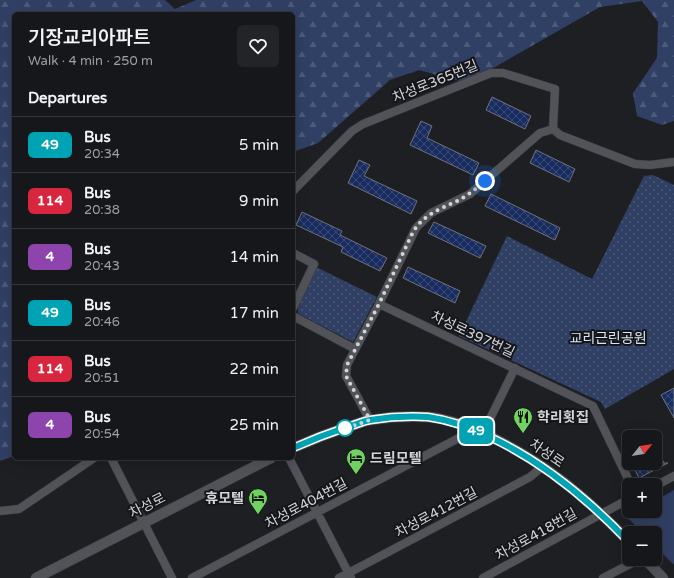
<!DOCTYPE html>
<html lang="en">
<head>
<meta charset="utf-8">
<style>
  body { margin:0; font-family:"Varela Round","Noto Sans KR",sans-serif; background:#232427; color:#f1f3f6; height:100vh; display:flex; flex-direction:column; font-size:15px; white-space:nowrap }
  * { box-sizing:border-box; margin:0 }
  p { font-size:13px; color:#9e9fa2 }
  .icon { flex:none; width:22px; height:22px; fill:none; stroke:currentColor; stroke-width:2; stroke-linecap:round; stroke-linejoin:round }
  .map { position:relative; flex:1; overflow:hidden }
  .side { position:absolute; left:12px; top:12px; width:283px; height:448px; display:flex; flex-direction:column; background:#16171a; border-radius:6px; box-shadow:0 4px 16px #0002,0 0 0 1px #353639 }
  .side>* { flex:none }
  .badge { padding:0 8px; border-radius:6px; font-size:14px; line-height:26px }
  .needle { width:26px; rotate:60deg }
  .buttons { position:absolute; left:622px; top:430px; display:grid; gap:8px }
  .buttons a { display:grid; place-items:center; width:40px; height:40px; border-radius:6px; background:#16171a; box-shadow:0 4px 16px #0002,0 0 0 1px #353639; font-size:20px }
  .you { position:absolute; width:20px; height:20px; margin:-10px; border:3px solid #fff; border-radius:50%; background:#1a73e8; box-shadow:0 0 0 6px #1a73e833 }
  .map>.badge { position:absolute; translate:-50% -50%; box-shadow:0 0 0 2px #fff }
  h2 { padding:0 16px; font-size:15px; line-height:36px }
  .round { display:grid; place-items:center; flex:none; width:42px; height:42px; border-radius:6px; background:#232427 }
  .headline { display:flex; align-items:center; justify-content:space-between; height:68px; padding:0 16px }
  h1 { font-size:19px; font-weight:600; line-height:30px }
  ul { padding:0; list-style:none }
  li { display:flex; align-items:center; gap:12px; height:56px; padding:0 16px; border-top:1px solid #353639 }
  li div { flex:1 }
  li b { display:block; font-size:15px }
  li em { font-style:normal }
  li .badge { min-width:44px; font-weight:700; text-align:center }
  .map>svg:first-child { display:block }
  .forest { fill:url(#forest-firs) }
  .park { fill:url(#park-dots) }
  .pitch { fill:#303f64 }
  .building { fill:url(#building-cross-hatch); stroke:#6f7177 }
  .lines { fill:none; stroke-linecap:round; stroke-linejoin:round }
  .street-casing { stroke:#383a3d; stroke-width:9 }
  .secondary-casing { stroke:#383a3d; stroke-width:11 }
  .street { stroke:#515358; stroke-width:8 }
  .secondary { stroke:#515358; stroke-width:10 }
  .line-casing { stroke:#fff; stroke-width:9 }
  .line { stroke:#00a3b4; stroke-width:6 }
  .walk { stroke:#d3d4d7; stroke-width:4; stroke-dasharray:0 7.2 }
  .stop-dot { fill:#fff; stroke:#00a3b4; stroke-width:2 }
  .labels { text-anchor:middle; stroke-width:4; stroke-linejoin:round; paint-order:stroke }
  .street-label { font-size:14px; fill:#d3d4d7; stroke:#14161a }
  .park-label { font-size:14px; fill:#dae2f3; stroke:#14161a }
  .poi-label { font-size:14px; font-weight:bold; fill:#d3d4d7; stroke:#14161a; text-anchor:start }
</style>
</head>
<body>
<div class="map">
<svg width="674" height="578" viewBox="0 0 674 578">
  <defs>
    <pattern id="forest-firs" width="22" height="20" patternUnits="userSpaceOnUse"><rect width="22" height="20" fill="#303f64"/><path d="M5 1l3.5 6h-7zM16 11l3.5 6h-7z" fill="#4d5a79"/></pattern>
    <pattern id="park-dots" width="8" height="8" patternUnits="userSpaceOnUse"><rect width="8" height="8" fill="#303f64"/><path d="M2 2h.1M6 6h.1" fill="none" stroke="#4d5a79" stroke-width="1.8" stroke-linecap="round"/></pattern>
    <pattern id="building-cross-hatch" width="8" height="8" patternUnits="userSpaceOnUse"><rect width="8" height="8" fill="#192c60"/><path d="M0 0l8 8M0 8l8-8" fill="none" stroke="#3a4a76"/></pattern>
  </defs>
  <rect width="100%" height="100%" fill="#1d1f23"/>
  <!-- forest -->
  <path class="forest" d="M0,0H165L175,9L196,0H674V121L662,125L637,116L633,93L657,58L658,22L642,1L600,7L467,83L419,70L390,80L318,143L293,152V14H14V456L0,461Z"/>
  <!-- park -->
  <path class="park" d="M653,175L674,185V369L605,409L601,402L459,336L507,236L592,279L644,176Z
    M316,267L377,297L353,342L301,315L298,313V305Z"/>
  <!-- pitch -->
  <path class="pitch" d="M674,490V565L655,546V533H643L628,518V515L636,511H655V501Z"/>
  <!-- building -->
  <path class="building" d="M492,97L531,116L525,129L486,110Z
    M421,121L432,126L427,138L479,163L473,175L410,145Z
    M536,150L575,169L569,182L530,163Z
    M359,160L370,165L364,176L417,201L411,214L348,183Z
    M491,194L560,228L555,240L485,206Z
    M302,212L342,231L340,235L387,258L380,271L341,252L343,247L296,225Z
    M434,222L486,246L480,258L428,233Z
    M408,267L460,291L455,303L403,278Z
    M674,388V418L661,395Z
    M655,446L664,463H668L639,478L634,468L643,463H655Z"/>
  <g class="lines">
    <!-- street casing -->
    <g class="street-casing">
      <path id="street" d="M553,129L560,135L635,164L650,165L674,162
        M293,191L352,131L363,124L491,73H503L555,89L553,129
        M293,253L314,264L293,308
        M379,304L593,406L631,485
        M293,316L355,349
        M370,420L346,376L347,365L379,304L416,228L431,213L470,194L540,133L553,129
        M483,433L515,368
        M111,458L172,578
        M289,458L351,578
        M655,486L674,476
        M0,511L19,509L94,458
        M192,578L474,430
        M339,578L530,477L543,466
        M483,578L629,499
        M603,578L640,559"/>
    </g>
    <!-- secondary casing -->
    <g class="secondary-casing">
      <path id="secondary" d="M293,448C311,440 329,433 347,427C355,425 363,421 370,420C389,417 410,416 428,417C449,419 470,427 489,436C544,462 587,498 629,542
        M645,559L663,578
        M36,578L271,458"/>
    </g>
    <!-- street -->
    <use href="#street" class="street"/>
    <!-- secondary -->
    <use href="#secondary" class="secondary"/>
  </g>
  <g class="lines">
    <!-- line casing -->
    <g class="line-casing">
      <path id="line" d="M293,448C311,440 329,433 347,427C355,425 363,421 370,420C389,417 410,416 428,417C450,420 472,428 492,438C545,463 589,500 629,542"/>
    </g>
    <!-- line -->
    <use href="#line" class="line"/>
    <!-- walk -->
    <path class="walk" d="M345,428L343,429L370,420L346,376L347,365L379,304L413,232C423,215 440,209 457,201C467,196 476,189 485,181"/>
  </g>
  <!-- icons -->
  <defs>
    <g id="restaurant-pin" transform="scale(1)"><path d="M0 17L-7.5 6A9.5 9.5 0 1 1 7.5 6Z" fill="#70d35f" stroke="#14161a"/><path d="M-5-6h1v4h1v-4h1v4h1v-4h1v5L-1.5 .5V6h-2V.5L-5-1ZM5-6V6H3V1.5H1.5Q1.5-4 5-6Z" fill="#111"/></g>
    <g id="hotel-pin" transform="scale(1)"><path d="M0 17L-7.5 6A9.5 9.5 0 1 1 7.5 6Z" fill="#70d35f" stroke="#14161a"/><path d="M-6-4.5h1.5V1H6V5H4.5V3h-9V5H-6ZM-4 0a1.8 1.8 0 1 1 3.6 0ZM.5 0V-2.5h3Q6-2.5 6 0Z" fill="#111"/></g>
  </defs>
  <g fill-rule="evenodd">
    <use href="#restaurant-pin" x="523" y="417"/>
    <use href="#hotel-pin" x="356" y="458"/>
    <use href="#hotel-pin" x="258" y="498"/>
  </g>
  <!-- markers -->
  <circle class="stop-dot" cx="345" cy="428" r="8"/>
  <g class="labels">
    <!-- street labels -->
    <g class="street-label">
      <text transform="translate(435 81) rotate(-22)" y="5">차성로365번길</text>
      <text transform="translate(473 334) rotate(25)" y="5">차성로397번길</text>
      <text transform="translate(547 453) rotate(34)" y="5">차성로</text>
      <text transform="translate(306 503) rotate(-28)" y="5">차성로404번길</text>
      <text transform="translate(147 505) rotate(-27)" y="5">차성로</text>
      <text transform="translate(436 512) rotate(-28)" y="5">차성로412번길</text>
      <text transform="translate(536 534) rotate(-29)" y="5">차성로418번길</text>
    </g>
    <!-- park labels -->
    <g class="park-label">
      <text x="608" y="343">교리근린공원</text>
    </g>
    <!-- poi labels -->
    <g class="poi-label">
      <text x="537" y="422">학리횟집</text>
      <text x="370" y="463">드림모텔</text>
      <text x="244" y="503" text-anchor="end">휴모텔</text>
    </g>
  </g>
</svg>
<div class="buttons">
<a><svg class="needle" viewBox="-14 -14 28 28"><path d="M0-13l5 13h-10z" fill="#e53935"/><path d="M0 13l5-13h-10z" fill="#9e9fa2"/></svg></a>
<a>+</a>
<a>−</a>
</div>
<div class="you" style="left:485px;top:181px"></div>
<b class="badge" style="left:476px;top:431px;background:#00a3b4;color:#fff">49</b>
<section class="side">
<div class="headline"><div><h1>기장교리아파트</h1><p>Walk · 4 min · 250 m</p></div><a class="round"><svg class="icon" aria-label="heart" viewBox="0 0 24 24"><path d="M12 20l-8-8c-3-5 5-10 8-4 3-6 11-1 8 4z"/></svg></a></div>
<h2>Departures</h2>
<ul>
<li><span class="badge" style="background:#00a3b4;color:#fff">49</span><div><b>Bus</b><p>20:34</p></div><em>5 min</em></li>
<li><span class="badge" style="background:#d7263d;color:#fff">114</span><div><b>Bus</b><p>20:38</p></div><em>9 min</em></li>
<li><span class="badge" style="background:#8e44ad;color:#fff">4</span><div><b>Bus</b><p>20:43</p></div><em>14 min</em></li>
<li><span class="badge" style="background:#00a3b4;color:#fff">49</span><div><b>Bus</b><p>20:46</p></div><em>17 min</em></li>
<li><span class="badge" style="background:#d7263d;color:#fff">114</span><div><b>Bus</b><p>20:51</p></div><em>22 min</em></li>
<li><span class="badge" style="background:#8e44ad;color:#fff">4</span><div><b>Bus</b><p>20:54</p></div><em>25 min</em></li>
</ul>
</section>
</div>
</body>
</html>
